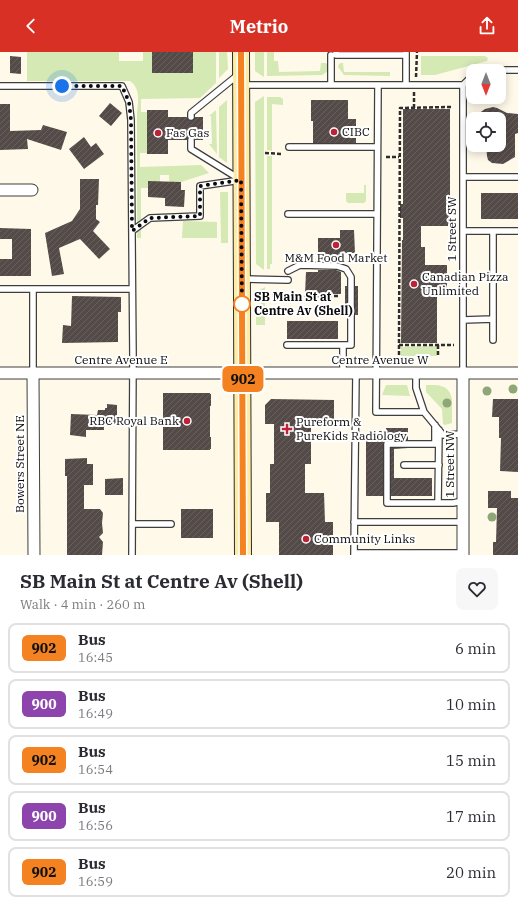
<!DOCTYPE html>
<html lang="en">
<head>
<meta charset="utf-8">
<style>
  body { margin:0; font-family:"IBM Plex Serif",serif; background:#f7f7f7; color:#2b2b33; height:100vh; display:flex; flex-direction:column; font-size:15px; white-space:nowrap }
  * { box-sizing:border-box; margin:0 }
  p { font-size:13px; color:#7c7c81 }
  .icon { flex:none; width:22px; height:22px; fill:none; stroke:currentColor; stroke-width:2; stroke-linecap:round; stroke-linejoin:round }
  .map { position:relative; height:503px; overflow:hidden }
  .panel { display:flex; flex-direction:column; background:#fff; flex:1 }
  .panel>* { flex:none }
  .badge { padding:0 8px; border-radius:6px; font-size:14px; line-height:26px }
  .needle { width:26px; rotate:180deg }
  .fabs { position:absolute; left:466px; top:12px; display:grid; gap:8px }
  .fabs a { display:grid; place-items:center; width:40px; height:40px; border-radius:8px; background:#fff; box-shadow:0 2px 10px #0003; font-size:20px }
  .you { position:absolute; width:20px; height:20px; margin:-10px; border:3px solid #fff; border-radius:50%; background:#1a73e8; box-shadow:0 0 0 6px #1a73e833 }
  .map>.badge { position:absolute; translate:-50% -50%; box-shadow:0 0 0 2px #fff }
  .round { display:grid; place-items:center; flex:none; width:42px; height:42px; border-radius:8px; background:#f7f7f7 }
  .headline { display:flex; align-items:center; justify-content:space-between; height:68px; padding:0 20px }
  h1 { font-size:19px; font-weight:700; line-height:30px }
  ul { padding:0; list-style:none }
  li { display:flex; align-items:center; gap:12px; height:50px; margin:0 8px 6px; padding:0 12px; border:2px solid #e1e1e2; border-radius:8px }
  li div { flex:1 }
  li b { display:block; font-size:15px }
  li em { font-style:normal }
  li .badge { min-width:44px; font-weight:700; text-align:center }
  header { display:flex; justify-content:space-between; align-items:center; height:52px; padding:0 20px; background:#d93025; color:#fff; font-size:18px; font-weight:700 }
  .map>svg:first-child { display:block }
  .grass { fill:#d4e9b4 }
  .building { fill:url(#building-hatch) }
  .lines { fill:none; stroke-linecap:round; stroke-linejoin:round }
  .lane-casing { stroke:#3e3e3e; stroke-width:8 }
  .street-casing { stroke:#3e3e3e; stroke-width:13 }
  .secondary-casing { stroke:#2d2d2d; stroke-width:18 }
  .path { stroke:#2d2d2d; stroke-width:2.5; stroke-dasharray:4 2; stroke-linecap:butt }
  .lane { stroke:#fff; stroke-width:5.5 }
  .street { stroke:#fff; stroke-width:11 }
  .secondary { stroke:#ffeca4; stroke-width:16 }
  .tree { fill:#8ea678 }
  .line-casing { stroke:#fff; stroke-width:9 }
  .line { stroke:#f58220; stroke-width:6 }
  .walk { stroke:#0b0b0b; stroke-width:4; stroke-dasharray:0 7.2 }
  .poi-dot { fill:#bc2339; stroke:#fff; stroke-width:1.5 }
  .stop-dot { fill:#fff; stroke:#f58220; stroke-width:2 }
  .labels { text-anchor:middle; stroke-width:4; stroke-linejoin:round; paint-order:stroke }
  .poi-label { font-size:12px; fill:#0b0b0b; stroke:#fff; text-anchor:start }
  .street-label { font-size:12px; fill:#0b0b0b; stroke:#fff }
  .stop-label { font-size:12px; font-weight:bold; fill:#0b0b0b; stroke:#fff; text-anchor:start }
</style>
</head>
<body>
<header><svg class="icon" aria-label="back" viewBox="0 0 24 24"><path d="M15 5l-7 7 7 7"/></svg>Metrio<svg class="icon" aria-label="share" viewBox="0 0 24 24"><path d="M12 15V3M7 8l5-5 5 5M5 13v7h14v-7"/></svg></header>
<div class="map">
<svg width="518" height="503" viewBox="0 0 518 503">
  <defs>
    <pattern id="building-hatch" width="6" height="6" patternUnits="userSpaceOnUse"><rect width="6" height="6" fill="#544b48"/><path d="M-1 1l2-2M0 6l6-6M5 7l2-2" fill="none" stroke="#68605e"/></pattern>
  </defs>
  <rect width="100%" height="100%" fill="#fff9e9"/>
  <!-- grass -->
  <path class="grass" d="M27,0H119V9H143V0H152L153,21H193V0H216V31L200,46L141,47V60H147V101H140V115L201,113L209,121L181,130H169V123H160V130L148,136H141V186H137V61C138,49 141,37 130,29H27Z
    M219,0H227L228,17L219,26Z
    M255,0H264V25L255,19Z
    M267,0H274V9H278L279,20L320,19L321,11H326L329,15C328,19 326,21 322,23L267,24Z
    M421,4H485L488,6L487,9L435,23H421Z
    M341,11H343L344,20H390V24L344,23L338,15L339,12Z
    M264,44V218L256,212L255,50Z
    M267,45H280L283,47V53L272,52V99L267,98Z
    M227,48V111L219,105V55Z
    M216,58L217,102L209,92H212L211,64H209Z
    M267,104H272V212H270V217H267Z
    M364,133H366V149L364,151H348L346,149V141H364Z
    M220,140H228V191H221V189Z
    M183,169L217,170V186H182Z
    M265,235V273H256V254H261V248H256V240Z
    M437,294V304H401V295Z
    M386,333H407L410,344L382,343Z
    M426,333C438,333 449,332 452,347V371L445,373L443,372L442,357L426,340Z"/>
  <!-- building -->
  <path class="building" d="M152,0H193V21H152Z
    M10,4L21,5V22L10,21Z
    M311,48H348V67H356V91H313V69H311Z
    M110,51L122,61L111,74L99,64Z
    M0,52H10V79L41,78L43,73L67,80L61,98L27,87L28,97L0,98Z
    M493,55L497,56L507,61L518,62V81L515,82V105L503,112L492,111L488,108L487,104L486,93H499V67H471L485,57Z
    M403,57H450V174H421V195H425V213H447V243H437V291H401L402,188H403V166H400V152H403Z
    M147,58H168V65H187L188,67L191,69L193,68L195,65H203V88H195L194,86L191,84L189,85L187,88H168V102H147Z
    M84,85L91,95L96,91L104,102L84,117L69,97Z
    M80,127H99L98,153H96V167L100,170L93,179L110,197L99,207L80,187L59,196L64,222L52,224L45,181L72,169L80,157Z
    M148,129L181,130V138H185L184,155L165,154V146L148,145Z
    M481,141H518V167H481Z
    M0,176L31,177V224H0V207H12V187H0Z
    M340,178H354L355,201H343V208H341V211L337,210L318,209V186H340Z
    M318,218H336L341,220V242H305L306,220H318Z
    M345,234H347V263H345Z
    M355,234H358V263H355Z
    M72,244L121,245V260H118V290L62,291L63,273L71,274Z
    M287,269H338V287H287Z
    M163,341H210V342H211V354H210V385H211V397H210V398H163Z
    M271,347L334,348V372H311V412H305V441H324L325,470H333V503H279V470H266V441H270V412H274V372H265V353Z
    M493,347H518V420L500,419L501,386H499V365H492Z
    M107,352L117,353V372L104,371V378H86V385L70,383L71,362L97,363L98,358H105V356H107Z
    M386,376H408V388H387L384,390L383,392V444H366V381H379V379H386Z
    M391,396H408L394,397V426H432V444H391Z
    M87,406V412H93V433H84V457H100L103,461L102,471L103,481L99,485L103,490L102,503H67V424H65V407Z
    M123,426V443H105V427Z
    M488,439H511V446H518V503H493V490H496L497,456H488Z
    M181,457H213V486H181Z"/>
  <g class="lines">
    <!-- lane casing -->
    <g class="lane-casing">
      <path id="lane" d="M336,0V3H406
        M406,0V33
        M331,3V33
        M477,19L478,18H518
        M242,33H463L473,23
        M378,33L376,360H424L416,336V321
        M463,33V321
        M0,34H122L129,50L131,68L133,305L132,503
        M191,65V61L239,22
        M289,95H377
        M463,125H518
        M288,162H377
        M132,179L150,166L200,164V134L241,128L191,97V88
        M463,179H518
        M493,179V288
        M288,219L300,213L337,214L346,217L351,225V293H343
        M244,227L288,228
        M0,237H132
        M463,268L493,267
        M287,293H343V321
        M33,321V237
        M424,360L443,383L463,382
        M435,373V392H387V451H453L463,449
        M404,413H439
        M438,451L439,378
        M354,470H463
        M132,472H171
        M354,501H463
        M354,503L356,321"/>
    </g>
    <!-- street casing -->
    <g class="street-casing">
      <path id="street" d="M0,138H32
        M0,321H518
        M33,321L34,503
        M463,503V321"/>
    </g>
    <!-- secondary casing -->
    <g class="secondary-casing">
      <path id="secondary" d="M241,0L243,503"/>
    </g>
    <!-- path -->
    <path class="path" d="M416,25L417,0
      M451,55L400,56L399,293H454
      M414,56V40
      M265,101L283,102
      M386,105H399
      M266,244H276
      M304,244H338
      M399,293V305
      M438,293V305"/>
    <!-- lane -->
    <use href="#lane" class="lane"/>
    <!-- street -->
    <use href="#street" class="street"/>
    <!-- secondary -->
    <use href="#secondary" class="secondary"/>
  </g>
  <!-- trees -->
  <g class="tree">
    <circle cx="513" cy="337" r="4.5"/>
    <circle cx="487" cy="339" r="4.5"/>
    <circle cx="447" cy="351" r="4.5"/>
    <circle cx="492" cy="465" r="4.5"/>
  </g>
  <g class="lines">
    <!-- line casing -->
    <g class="line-casing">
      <path id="line" d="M241,0L243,503"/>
    </g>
    <!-- line -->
    <use href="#line" class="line"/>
    <!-- walk -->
    <path class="walk" d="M62,34H122L129,50L131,68L132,179L150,166L200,164V134L241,128L242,258V252"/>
  </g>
  <!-- markers -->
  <g class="poi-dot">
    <circle cx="334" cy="80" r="4"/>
    <circle cx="158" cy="81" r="4"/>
    <circle cx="336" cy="193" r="4"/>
    <circle cx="414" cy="232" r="4"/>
    <circle cx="187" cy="369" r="4"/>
    <path d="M285 371h4v4h4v4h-4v4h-4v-4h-4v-4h4z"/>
    <circle cx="306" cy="487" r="4"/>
  </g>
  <circle class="stop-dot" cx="242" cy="252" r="8"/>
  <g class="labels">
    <!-- poi labels -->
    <g class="poi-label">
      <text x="342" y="84">CIBC</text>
      <text x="166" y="85">Fas Gas</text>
      <text x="336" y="210" text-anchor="middle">M&amp;M Food Market</text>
      <text x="422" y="229">Canadian Pizza<tspan x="422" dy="14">Unlimited</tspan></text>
      <text x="179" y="373" text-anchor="end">RBC Royal Bank</text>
      <text x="296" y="374">Pureform &amp;<tspan x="296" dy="14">PureKids Radiology</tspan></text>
      <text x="314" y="491">Community Links</text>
    </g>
    <!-- street labels -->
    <g class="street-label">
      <text transform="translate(452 177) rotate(-90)" y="4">1 Street SW</text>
      <text x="121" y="312">Centre Avenue E</text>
      <text x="380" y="312">Centre Avenue W</text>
      <text transform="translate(20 412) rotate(-90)" y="4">Bowers Street NE</text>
      <text transform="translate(450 412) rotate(-90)" y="4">1 Street NW</text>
    </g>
    <!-- stop labels -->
    <g class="stop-label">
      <text x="254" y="249">SB Main St at<tspan x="254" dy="14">Centre Av (Shell)</tspan></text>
    </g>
  </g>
</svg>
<div class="fabs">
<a><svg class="needle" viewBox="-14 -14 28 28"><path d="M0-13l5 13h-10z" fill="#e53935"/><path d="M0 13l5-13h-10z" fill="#7c7c81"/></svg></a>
<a><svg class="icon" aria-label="locate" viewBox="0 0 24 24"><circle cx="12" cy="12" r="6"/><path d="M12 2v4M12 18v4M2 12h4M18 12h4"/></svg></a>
</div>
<div class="you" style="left:62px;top:34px"></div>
<b class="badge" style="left:243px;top:327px;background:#f58220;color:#111">902</b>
</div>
<section class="panel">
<div class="headline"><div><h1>SB Main St at Centre Av (Shell)</h1><p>Walk · 4 min · 260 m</p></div><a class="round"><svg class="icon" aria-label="heart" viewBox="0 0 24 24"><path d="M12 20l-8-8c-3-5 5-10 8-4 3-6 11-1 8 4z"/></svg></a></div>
<ul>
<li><span class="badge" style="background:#f58220;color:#111">902</span><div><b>Bus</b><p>16:45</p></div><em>6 min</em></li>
<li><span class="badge" style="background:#8e44ad;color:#fff">900</span><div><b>Bus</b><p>16:49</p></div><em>10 min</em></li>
<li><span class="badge" style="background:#f58220;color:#111">902</span><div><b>Bus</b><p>16:54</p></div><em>15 min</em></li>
<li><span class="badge" style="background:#8e44ad;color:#fff">900</span><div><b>Bus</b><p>16:56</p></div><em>17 min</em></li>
<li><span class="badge" style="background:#f58220;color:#111">902</span><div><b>Bus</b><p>16:59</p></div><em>20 min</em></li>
</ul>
</section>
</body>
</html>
